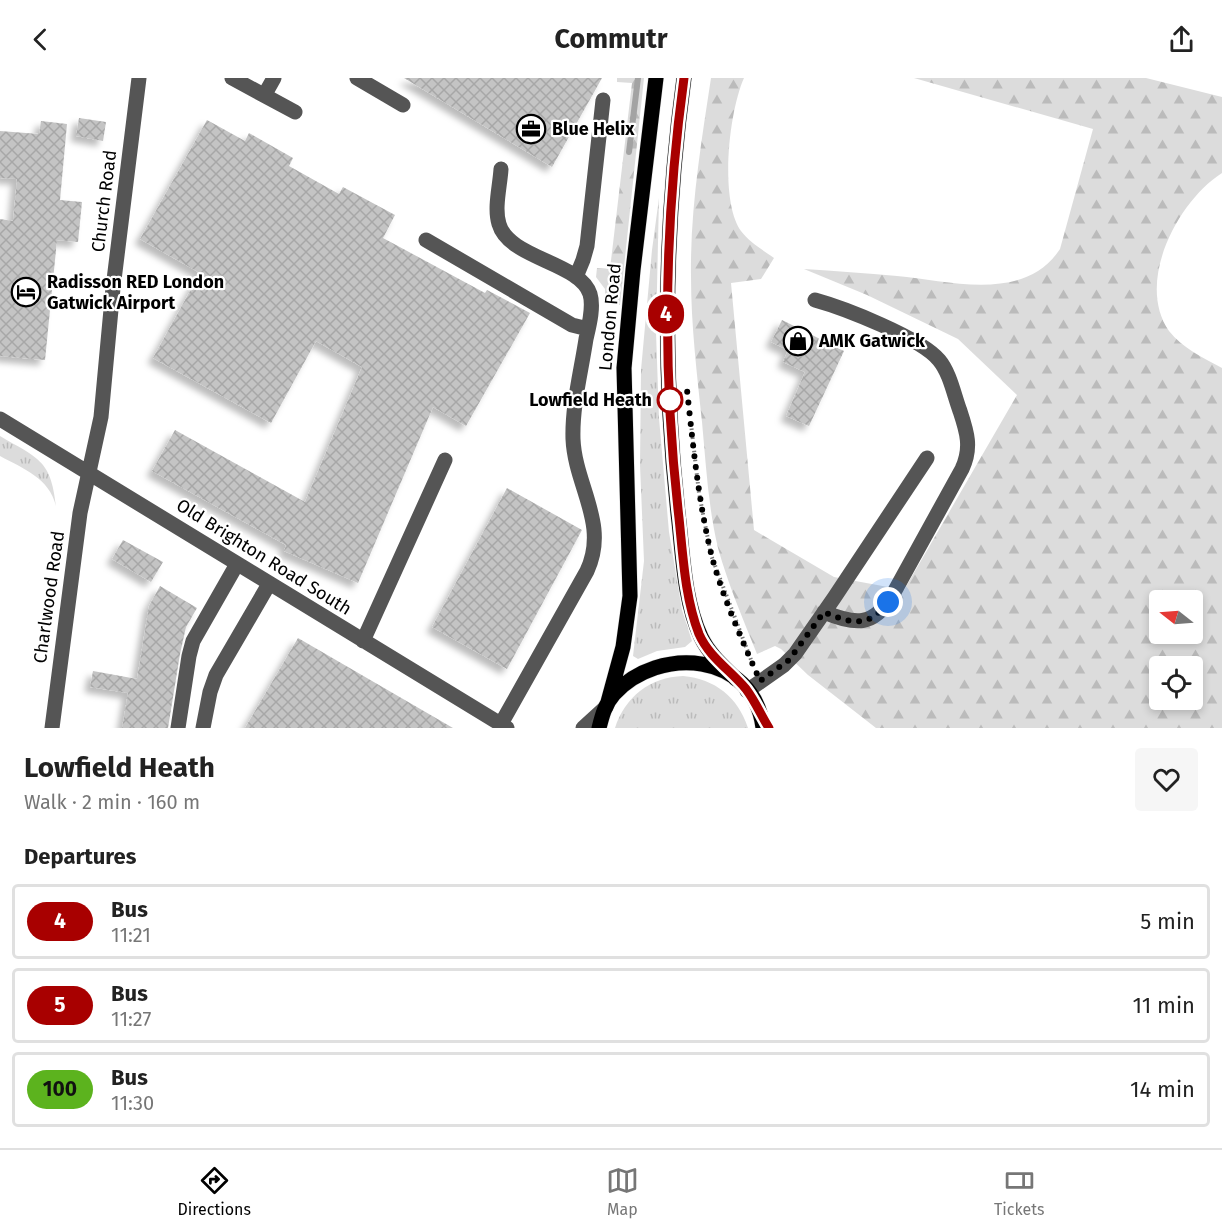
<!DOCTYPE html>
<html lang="en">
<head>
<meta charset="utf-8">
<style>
  body { margin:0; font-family:"Fira Sans",sans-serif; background:#f6f6f6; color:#222; height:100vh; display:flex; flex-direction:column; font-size:22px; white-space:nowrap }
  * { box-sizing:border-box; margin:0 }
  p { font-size:20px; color:#767676 }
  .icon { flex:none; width:33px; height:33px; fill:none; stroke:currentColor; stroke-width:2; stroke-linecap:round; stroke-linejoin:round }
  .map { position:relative; height:650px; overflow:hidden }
  .panel { display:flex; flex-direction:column; background:#fff; flex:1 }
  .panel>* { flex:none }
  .badge { padding:0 12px; border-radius:20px; font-size:21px; line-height:39px }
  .needle { width:39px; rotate:287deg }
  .controls { position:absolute; left:1149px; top:512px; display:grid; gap:12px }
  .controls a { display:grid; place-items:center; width:54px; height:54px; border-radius:6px; background:#fff; box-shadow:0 3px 9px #0003; font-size:30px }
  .you { position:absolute; width:30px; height:30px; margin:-15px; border:4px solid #fff; border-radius:50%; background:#1a73e8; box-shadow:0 0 0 9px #1a73e833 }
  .map>.badge { position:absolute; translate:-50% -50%; box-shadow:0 0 0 3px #fff }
  h2 { padding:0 24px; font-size:22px; line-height:54px }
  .round { display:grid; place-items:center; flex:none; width:63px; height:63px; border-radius:6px; background:#f6f6f6 }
  .head { display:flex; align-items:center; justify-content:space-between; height:102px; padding:0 24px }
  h1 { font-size:28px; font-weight:700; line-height:45px }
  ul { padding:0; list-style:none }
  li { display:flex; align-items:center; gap:18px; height:75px; margin:0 12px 9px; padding:0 12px; border:3px solid #e0e0e0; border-radius:6px }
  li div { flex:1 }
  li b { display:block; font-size:22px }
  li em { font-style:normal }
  li .badge { min-width:66px; font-weight:700; text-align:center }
  header { display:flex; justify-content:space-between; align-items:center; height:78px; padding:0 24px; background:#fff; font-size:27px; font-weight:700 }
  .menu { display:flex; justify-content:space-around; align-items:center; height:84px; border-top:2px solid #e0e0e0; background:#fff; font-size:16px; color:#767676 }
  .menu a { display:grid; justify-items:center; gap:3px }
  .menu .selected { color:#000 }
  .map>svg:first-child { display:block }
  .grass { fill:url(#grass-tufts) }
  .forest { fill:url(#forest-firs); fill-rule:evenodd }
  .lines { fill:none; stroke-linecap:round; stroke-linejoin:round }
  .stream { stroke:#a3a3a3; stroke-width:6 }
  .building { fill:url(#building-cross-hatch); filter:url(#shadow) }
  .major-casing { stroke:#dbdbdb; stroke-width:16 }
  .path { stroke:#777; stroke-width:4; stroke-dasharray:1.5 3; stroke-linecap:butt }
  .minor { stroke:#555; stroke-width:15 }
  .major { stroke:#000; stroke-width:15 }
  .line-casing { stroke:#fff; stroke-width:14 }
  .line { stroke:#a80000; stroke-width:9 }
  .walk { stroke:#000; stroke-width:6; stroke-dasharray:0 10.8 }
  .stop-dot { fill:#fff; stroke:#a80000; stroke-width:3 }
  .labels { text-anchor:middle; stroke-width:4.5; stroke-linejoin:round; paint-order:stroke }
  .poi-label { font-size:18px; font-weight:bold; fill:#000; stroke:#fff; text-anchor:start }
  .street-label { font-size:18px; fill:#000; stroke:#fff }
  .stop-label { font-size:18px; font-weight:bold; fill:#000; stroke:#fff; text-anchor:end }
</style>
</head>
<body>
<header><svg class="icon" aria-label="back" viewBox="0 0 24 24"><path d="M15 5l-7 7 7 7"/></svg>Commutr<svg class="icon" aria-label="share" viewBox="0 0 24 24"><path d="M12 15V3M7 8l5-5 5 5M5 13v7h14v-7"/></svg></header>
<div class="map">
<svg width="1222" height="650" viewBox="0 0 1222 650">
  <defs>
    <pattern id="grass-tufts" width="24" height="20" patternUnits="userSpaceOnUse" patternTransform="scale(1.5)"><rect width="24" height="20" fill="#dcdcdc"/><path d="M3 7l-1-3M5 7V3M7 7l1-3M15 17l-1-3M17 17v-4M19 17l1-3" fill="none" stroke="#bbb"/></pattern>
    <pattern id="forest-firs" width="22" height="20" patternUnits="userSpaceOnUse" patternTransform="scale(1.5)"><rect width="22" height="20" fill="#dcdcdc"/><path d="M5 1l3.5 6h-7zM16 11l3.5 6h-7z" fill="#bbb"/></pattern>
    <pattern id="building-cross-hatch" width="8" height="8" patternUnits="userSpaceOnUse" patternTransform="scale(1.5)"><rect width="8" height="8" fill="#c4c4c4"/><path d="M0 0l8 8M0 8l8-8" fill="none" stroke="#a7a7a7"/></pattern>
    <filter id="shadow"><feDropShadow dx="-5.5" dy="5.5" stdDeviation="3" flood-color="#0004"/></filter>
  </defs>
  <rect width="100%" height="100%" fill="#fff"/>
  <!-- grass -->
  <path class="grass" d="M659,120L656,254L659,340L669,454L682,532L692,563L685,569L657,573L638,581L633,578L644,483L640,387L641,292L652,172Z
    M0,358C37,380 51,381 56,428C49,400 24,391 0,378Z
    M683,598C715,601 738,619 748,650H615C625,619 650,599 683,598Z"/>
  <!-- forest -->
  <path class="forest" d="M617,0H644L620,227L605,225V211L596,199L597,190L610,191L632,5L617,4Z
    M711,0H744C729,33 719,122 741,153C749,164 763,172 774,180L761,201L731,205L754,452L834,499L904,512L1017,317L958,261L867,217L804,191C835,193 866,195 897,198C950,203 1025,225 1060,171L1093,51L914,0H1146L1222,19V95C1178,123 1135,204 1169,253C1182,270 1204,280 1222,290V650H876L808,597L781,571L775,568L757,576C743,541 728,506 718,470C708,428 706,386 702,344C697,296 691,247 691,199C690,132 701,66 711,0ZM1160,522H1192V555H1160ZM1160,588H1192V621H1160Z"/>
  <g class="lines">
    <!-- stream -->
    <path class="stream" d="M629,74L638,0"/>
  </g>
  <!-- building -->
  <path class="building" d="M404,0H602L552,89Z
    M79,40L106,44L103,63L76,58Z
    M207,42L245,63L249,55L293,80L289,88L339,116L343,109L395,137L383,160L485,215L487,212L530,235L466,348L433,329L358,505L284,473L286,467L152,393L175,352L305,424L362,289L316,263L271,345L153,280L200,195L140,161Z
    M41,43L67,46L60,122L82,124L78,164L57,162L45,282L0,278V141L13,143L17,101L0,100V53L39,56Z
    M782,242L844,273L809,348L786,338L805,294L783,284L788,272L771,264Z
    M507,410L582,452L507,591L432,549Z
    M123,462L163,484L151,504L112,481Z
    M160,508L197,530L186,549L180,576L168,650H122L128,615L90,609L93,593L137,601L149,528Z
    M298,560L453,650H245Z"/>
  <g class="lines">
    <!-- major casing -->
    <g class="major-casing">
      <path id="major" d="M684,0C664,147 662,296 679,444C683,481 685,525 701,559C709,576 723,588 736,601
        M608,624L623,569L630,518L624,290L633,192L656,0
        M599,650C602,638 605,626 614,616C659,567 754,574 763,650"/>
    </g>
    <!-- path -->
    <path class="path" d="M691,346L699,415L711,477L753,587"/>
    <!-- minor -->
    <path class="minor" d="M232,0L295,34
      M357,0L403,27
      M265,16L274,0
      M426,162L572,247L588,251
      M576,199L583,182L587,168L603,22
      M815,222C844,230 921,260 939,282C950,295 954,317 960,333C967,354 972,370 962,391L892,518C873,549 855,547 824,534
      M0,341L507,650
      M363,563L445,382
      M747,613L784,587L795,576L834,520L927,380
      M501,646L587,493C609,446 575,408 573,361C572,328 581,294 586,261C589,248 594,229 590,216C580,184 509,181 499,146C494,130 500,108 501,91
      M52,650L80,435L101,339L113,210L139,0
      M178,650L189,578L193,563L237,486
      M203,650L210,614L216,597L269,506
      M583,650L606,629"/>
    <!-- major -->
    <use href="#major" class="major"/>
  </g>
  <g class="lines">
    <!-- line casing -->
    <g class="line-casing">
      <path id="line" d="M684,0C664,146 662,293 679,440C683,478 685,520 699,556C709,579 730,592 746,611C755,623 761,637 769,650"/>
    </g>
    <!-- line -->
    <use href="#line" class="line"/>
    <!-- walk -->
    <path class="walk" d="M670,322L687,312C693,366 698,421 711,475C721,516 743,564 760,603L789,582L824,534C852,546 869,550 888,524"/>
  </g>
  <!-- icons -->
  <defs>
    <g id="office-ring" transform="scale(1.5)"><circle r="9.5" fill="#fff" stroke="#000" stroke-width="1.5"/><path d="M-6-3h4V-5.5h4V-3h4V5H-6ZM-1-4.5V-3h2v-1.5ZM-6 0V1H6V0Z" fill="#000"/></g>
    <g id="hotel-ring" transform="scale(1.5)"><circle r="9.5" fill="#fff" stroke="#000" stroke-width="1.5"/><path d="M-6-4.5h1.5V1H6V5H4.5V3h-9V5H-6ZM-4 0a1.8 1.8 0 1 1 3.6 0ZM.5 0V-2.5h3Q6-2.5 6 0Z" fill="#000"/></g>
    <g id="shop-ring" transform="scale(1.5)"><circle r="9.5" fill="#fff" stroke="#000" stroke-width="1.5"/><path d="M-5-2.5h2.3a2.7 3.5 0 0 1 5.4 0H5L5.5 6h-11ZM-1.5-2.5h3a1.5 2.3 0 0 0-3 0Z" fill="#000"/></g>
  </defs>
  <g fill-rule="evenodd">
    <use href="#office-ring" x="531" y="51"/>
    <use href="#hotel-ring" x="26" y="214"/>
    <use href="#shop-ring" x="798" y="263"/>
  </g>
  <!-- markers -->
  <circle class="stop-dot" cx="670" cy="322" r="12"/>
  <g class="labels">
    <!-- poi labels -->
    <g class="poi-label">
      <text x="552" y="57">Blue Helix</text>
      <text x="47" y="210">Radisson RED London<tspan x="47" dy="21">Gatwick Airport</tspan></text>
      <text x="819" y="269">AMK Gatwick</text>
    </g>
    <!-- street labels -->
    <g class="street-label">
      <text transform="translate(104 123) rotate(-83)" y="6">Church Road</text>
      <text transform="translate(610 239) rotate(-85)" y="6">London Road</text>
      <text transform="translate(264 479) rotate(32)" y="6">Old Brighton Road South</text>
      <text transform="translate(49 519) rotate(-82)" y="6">Charlwood Road</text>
    </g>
    <!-- stop labels -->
    <g class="stop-label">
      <text x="652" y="328">Lowfield Heath</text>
    </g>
  </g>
</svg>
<div class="controls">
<a><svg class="needle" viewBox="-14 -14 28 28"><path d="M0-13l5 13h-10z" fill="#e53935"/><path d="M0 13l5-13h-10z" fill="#767676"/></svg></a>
<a><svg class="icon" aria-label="locate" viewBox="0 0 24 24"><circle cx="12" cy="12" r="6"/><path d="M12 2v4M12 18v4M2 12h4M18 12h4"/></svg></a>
</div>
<div class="you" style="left:888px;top:524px"></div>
<b class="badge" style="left:666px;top:236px;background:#a80000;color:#fff">4</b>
</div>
<section class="panel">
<div class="head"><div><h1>Lowfield Heath</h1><p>Walk · 2 min · 160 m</p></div><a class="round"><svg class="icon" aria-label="heart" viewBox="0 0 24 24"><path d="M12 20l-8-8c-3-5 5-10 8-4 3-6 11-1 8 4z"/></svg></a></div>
<h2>Departures</h2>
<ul>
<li><span class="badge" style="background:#a80000;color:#fff">4</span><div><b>Bus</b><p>11:21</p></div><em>5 min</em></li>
<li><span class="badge" style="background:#a80000;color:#fff">5</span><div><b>Bus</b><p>11:27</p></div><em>11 min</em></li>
<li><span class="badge" style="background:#5cb31e;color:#111">100</span><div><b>Bus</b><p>11:30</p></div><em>14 min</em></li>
</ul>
</section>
<nav class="menu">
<a class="selected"><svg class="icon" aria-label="directions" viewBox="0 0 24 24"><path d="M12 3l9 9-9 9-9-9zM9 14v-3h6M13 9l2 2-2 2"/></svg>Directions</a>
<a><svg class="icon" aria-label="map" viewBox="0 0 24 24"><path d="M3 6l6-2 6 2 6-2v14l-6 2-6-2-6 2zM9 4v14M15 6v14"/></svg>Map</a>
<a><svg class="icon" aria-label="tickets" viewBox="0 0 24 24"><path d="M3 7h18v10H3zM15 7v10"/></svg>Tickets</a>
</nav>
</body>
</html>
